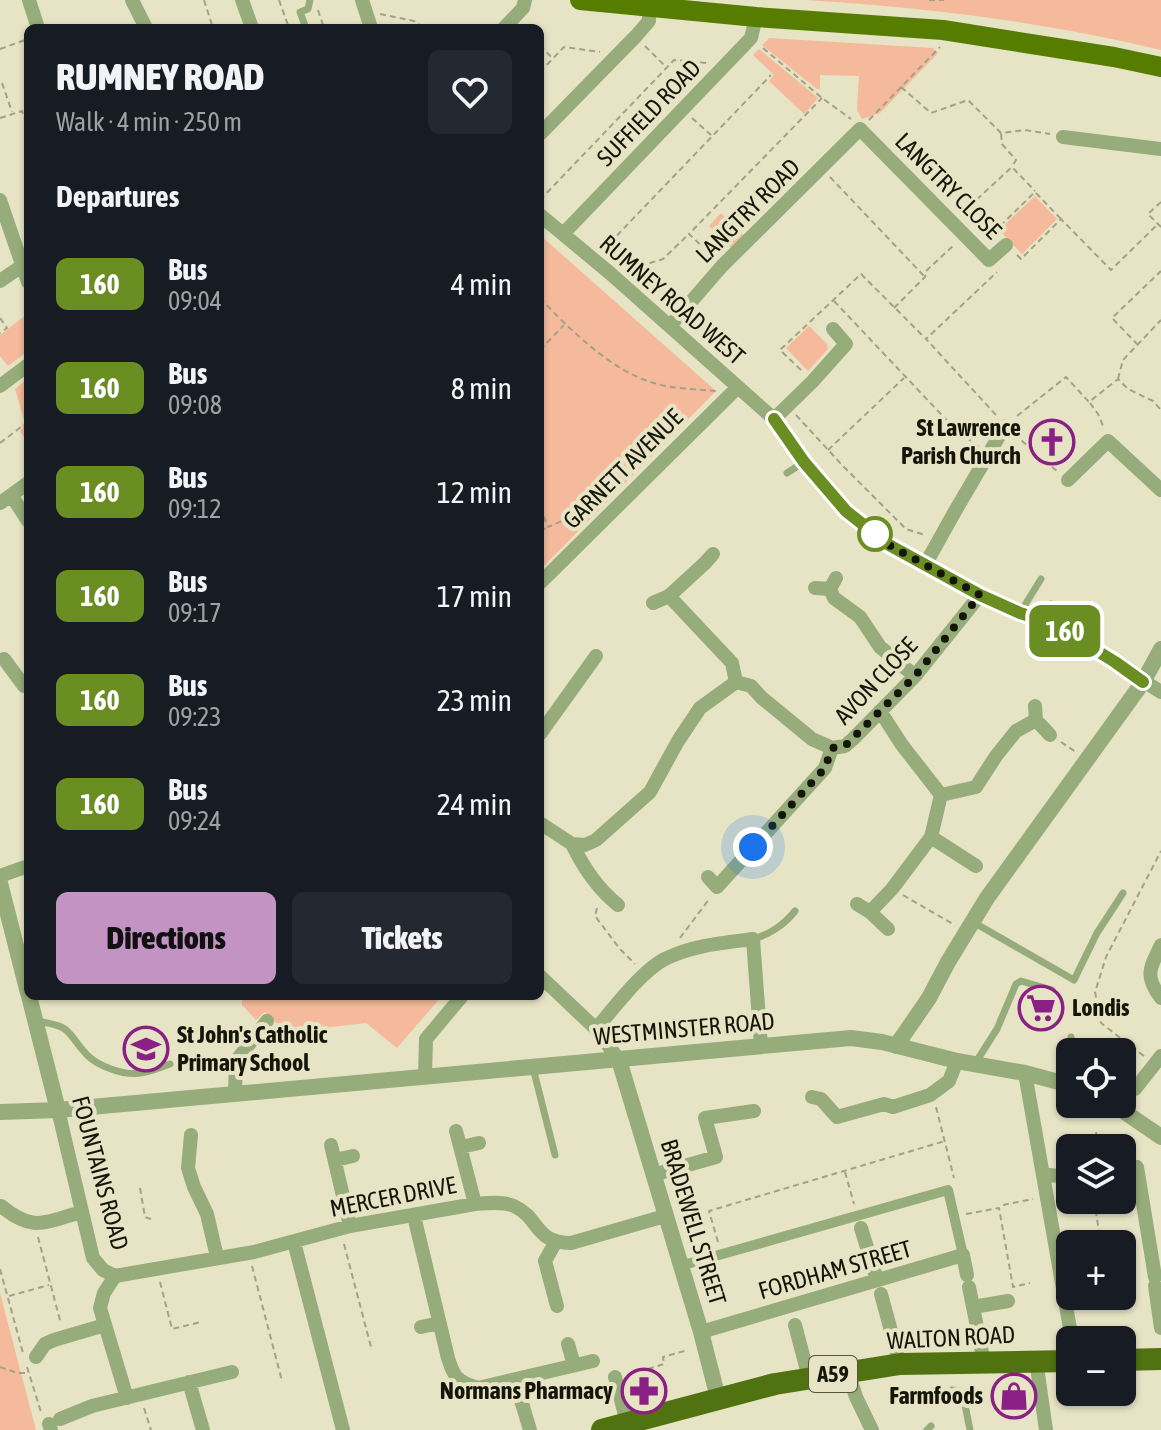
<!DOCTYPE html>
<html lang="en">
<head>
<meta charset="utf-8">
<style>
  body { margin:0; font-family:"Asap Condensed",sans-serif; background:#242831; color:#f1f3f6; height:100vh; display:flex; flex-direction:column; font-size:30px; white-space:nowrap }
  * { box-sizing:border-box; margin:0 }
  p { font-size:26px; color:#9ea1a6 }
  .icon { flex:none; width:44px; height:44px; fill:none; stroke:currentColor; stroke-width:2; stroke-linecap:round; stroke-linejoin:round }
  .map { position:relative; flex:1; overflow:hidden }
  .sheet { position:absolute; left:24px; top:24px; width:520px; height:976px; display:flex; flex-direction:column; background:#171b24; border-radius:12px; box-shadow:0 2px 6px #0004 }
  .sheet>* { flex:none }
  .badge { padding:0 16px; border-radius:12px; font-size:28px; line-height:52px }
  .tools { position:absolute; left:1056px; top:1038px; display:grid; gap:16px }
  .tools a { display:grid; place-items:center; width:80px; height:80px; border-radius:12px; background:#171b24; box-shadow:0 2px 6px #0004; font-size:40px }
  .you { position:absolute; width:40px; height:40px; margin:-20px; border:6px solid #fff; border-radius:50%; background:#1a73e8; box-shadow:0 0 0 12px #1a73e833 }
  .map>.badge { position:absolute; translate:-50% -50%; box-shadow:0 0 0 4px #fff }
  h2 { padding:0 32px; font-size:30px; line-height:72px }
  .round { display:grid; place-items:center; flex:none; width:84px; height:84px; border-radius:12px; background:#242831 }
  .summary { display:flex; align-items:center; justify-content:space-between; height:136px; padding:0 32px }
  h1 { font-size:38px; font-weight:800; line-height:60px }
  .action { display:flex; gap:16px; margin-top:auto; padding:16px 32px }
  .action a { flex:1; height:92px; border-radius:12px; background:#c394c3; color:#111; font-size:32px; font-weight:800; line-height:92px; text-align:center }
  .action a+a { background:#242831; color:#f1f3f6 }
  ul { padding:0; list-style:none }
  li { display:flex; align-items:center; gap:24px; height:104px; padding:0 32px }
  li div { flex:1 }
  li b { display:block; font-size:30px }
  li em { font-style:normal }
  li .badge { min-width:88px; font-weight:700; text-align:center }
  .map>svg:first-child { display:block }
  .green { fill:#f4ba9b }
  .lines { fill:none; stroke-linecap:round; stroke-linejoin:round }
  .path { stroke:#a4a189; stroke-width:2; stroke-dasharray:6 4; stroke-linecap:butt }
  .service { stroke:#96ac7a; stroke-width:7 }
  .pedestrian { stroke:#96ac7a; stroke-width:10 }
  .minor { stroke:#96ac7a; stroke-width:14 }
  .tertiary { stroke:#96ac7a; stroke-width:16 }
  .primary { stroke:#567d00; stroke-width:20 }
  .trunk { stroke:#507211; stroke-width:22 }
  .line-casing { stroke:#fff; stroke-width:18 }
  .line { stroke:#6b8e23; stroke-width:12 }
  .walk { stroke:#16150a; stroke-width:8; stroke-dasharray:0 14.4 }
  .stop-dot { fill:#fff; stroke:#6b8e23; stroke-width:4 }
  .labels { text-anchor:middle; stroke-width:8; stroke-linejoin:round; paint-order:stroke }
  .shield { fill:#e7e4c5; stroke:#555342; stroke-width:2 }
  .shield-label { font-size:22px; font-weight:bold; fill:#16150a }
  .street-label { font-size:24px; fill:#16150a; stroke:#e7e4c5 }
  .poi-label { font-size:24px; font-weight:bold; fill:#16150a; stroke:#e7e4c5; text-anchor:end }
</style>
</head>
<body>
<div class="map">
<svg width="1161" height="1430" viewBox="0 0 1161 1430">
  <rect width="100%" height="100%" fill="#e7e4c5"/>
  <!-- green -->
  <path class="green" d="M805,0H1161V50C1044,22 925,7 805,0Z
    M769,38L933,48L938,53L880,113L862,119L857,110L859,76L820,75V89H817L762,45Z
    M759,49L818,98L804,114L769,81L774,75L753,55Z
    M1035,196L1057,219L1022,254L999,230Z
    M721,213L744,236L731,248L709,226Z
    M540,235L716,391L540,570Z
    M26,315L28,322V351L8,366L0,356V335Z
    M809,326L827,344L828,349L808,371L786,348Z
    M28,378V443L20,431L23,428L22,425L25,423L15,389Z
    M242,996H442L397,1048L366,1023L286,1032L265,1012L256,1020L242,1005Z
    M0,1293L36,1430H0Z"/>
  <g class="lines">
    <!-- path -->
    <path class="path" d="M204,0L213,28
      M279,0L289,28
      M929,0H944
      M318,10L324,28
      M380,14L414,21L424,28
      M438,28H445
      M540,45L553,59
      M645,46L666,67
      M763,48L822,98L851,119
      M0,49L28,39
      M540,72L564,47L600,52
      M2,83L12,112
      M901,87L931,113L968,100L1001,133L1025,130L1050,134
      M0,118L22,111L28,128
      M692,118L711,135
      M869,120L940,47
      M1001,134L1002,144L1016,160L1013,165
      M830,177L925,277
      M540,200L674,60L707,63
      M1161,202L1148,214L1161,227
      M962,213L1012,167L1035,191
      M997,233L995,231L1035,192L1061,219
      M603,250L771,75
      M707,251L689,234L822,98
      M1017,255L1021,259L1061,219L1111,270L1158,224
      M636,278L650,263L663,259L689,234
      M540,298C569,329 613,372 654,383C673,389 696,389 716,391
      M834,301L955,429L979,447
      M894,308L925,277L926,271L954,245
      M0,318L7,328L0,333
      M1138,345L1112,318L1161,271
      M540,350L564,325
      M801,370L780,350L861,274L925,338
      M1118,379L1123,360L1161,320
      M1090,403L1098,414L1104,428
      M796,415L842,465L906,529L925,535
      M996,415L926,339L997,272
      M1017,416L1066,377L1089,402L1118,379L1128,389L1153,401L1161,410
      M1014,434L1058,472
      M0,443L21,427
      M828,450L904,378
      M540,507L548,527L576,515L583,524
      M540,530L547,528
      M1061,742L1076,752
      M903,895L953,924
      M597,908L595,916L620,949L635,964
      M680,938L710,898
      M1144,1056L1101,1023L1095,992L1106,957L1161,851
      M936,1107L954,1178
      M1096,1132L1099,1148
      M845,1172L854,1204
      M414,1187L418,1201
      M140,1188L145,1217L151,1219
      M1094,1200L1101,1244
      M1003,1205L1033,1199
      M966,1214L999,1208L1013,1287L1030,1283
      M38,1237L61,1324
      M718,1242L709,1211L945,1141
      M344,1244L371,1347
      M252,1266L282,1381
      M0,1269L23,1353
      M160,1282L172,1329L201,1322
      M9,1296L49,1285
      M0,1367L18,1373H28
      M27,1367L41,1412L44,1413
      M648,1369L664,1364L663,1357L688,1350
      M144,1408L151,1430"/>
    <!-- service -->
    <path class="service" d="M306,28L300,12L308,9L310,0
      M787,473L804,462
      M1020,613L1041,579
      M1042,621L1051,604
      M973,922L1074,980L1097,933L1123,893
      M753,939C769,935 785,924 795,911
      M37,1021C74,1027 65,1031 87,1055C98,1066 124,1076 140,1073C150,1072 161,1067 170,1064
      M1071,1037V1052
      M976,1062L997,1029L1016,984L1021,981L1052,990
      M533,1068L555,1155
      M952,1390L960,1391L963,1395L970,1430
      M927,1430L931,1426"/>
    <!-- pedestrian -->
    <path class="pedestrian" d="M680,1266L948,1190L963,1255"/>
    <!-- minor -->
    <path class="minor" d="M29,0L38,28
      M132,0L146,28
      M242,0L252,28
      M362,0L371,28
      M504,28L523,8L525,0
      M540,134L636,36L649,21V7
      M1063,137L1161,149
      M0,200L28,282
      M540,215L611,274L774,419L804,462L846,511L889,545L980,595L1020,613L1054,624L1161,692
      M563,234L751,38L756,17
      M0,281L22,266
      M670,326L722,266L860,129L989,260L1006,245
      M0,386L28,365
      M774,419L812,382L846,344L833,329
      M1068,480L1108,441L1161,490
      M11,495L28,521
      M0,503L28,483
      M925,565L954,513L1005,426
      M540,583L738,387
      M815,588L830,589L836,578
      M830,589L834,598L860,617L880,647L915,676
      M669,596L705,563L713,554
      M653,603L669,596L732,663L736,682
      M4,659L24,686L28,683
      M1035,706L1036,720L1050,735
      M540,734L596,656
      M941,795L976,787L996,756L1016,731L1036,720
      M540,823L572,844L585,845L596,840L650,792L678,741L700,708L736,682L751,686L762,698L812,739L832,748
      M931,837L976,866
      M572,844C584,868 597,888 618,905
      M0,876L28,866
      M708,877L717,887L825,768L832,748L845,746L853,739L915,676L980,595
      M857,904L870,912L888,929
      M870,912L892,889L931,837L941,795L902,745L880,711
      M1161,945C1150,968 1144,976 1161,998
      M540,976L596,1029L619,1060
      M596,1029C613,1009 644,968 667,958C694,945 723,943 753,939L761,1046
      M1025,1073L1072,1340
      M425,1076L426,1039L462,996
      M1135,1089L1161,1056
      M235,1093L236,1061L267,1021
      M812,1097L821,1099L837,1117L884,1104L893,1107L930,1095L949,1081L957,1061
      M58,1110L93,1258L103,1270L115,1276
      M456,1131L475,1204
      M191,1135L188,1168L194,1187L207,1214L217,1257
      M331,1145L350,1226
      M461,1147L479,1143
      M335,1160L353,1156
      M1122,1169L1137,1167L1155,1277
      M1043,1173L1049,1175L1070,1177
      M653,1175L716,1157L705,1118L754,1111
      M1,1206C34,1233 44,1222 82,1212
      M414,1216L448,1358C454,1378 458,1382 478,1388L593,1361
      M861,1228L877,1280
      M294,1242L343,1430
      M555,1243L545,1261L557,1306
      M115,1276L254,1252L350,1226L475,1204C487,1203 503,1201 514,1206C541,1219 533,1242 571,1243L665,1216
      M115,1276L104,1293L100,1308L127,1398
      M1155,1286L1161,1328
      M969,1287L984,1362
      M881,1294L900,1364
      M973,1307L1008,1301
      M795,1325L809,1378
      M421,1327L439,1323
      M701,1332L963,1255L967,1275
      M568,1344L574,1365
      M36,1357L45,1344L54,1340L105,1325
      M1036,1360L1046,1430
      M848,1372L856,1397L872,1430
      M615,1377L629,1430
      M189,1382L203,1430
      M518,1390L530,1430
      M60,1419L92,1406L232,1372
      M49,1424L51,1430"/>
    <!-- tertiary -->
    <path class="tertiary" d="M0,883L28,993
      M29,996L58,1110
      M896,1046L929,998L948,962L987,898L1143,682L1161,649
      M619,1060L701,1332L718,1398
      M1113,1104L1161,1137
      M0,1112L58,1110L851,1038L882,1042L957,1061L1025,1073L1070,1085"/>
    <!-- primary -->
    <path class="primary" d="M580,0L756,17L943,30L1114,57L1161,67"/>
    <!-- trunk -->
    <path class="trunk" d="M1122,1360L1161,1359
      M602,1430L775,1384L900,1364L1070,1361"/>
  </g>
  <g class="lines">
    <!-- line casing -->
    <g class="line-casing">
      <path id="line" d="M774,419L804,462L846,511L889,545L980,595L1020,613L1054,624L1115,662L1143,682"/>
    </g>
    <!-- line -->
    <use href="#line" class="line"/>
    <!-- walk -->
    <path class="walk" d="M753,847L825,768L832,748L845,746L915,676L980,595L889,545L867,528L875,534"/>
  </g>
  <!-- icons -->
  <defs>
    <g id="church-ring" transform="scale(2.3)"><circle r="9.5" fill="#e7e4c5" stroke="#8b2084" stroke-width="1.5"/><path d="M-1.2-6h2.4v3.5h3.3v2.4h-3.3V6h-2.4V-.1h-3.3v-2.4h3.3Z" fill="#8b2084"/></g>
    <g id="supermarket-ring" transform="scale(2.3)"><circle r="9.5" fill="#e7e4c5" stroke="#8b2084" stroke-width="1.5"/><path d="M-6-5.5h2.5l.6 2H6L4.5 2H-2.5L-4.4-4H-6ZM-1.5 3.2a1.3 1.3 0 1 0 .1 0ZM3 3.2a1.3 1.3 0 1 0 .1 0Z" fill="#8b2084"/></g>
    <g id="school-ring" transform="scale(2.3)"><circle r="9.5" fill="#e7e4c5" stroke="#8b2084" stroke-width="1.5"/><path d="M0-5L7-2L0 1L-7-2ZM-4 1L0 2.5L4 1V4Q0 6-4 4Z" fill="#8b2084"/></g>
    <g id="pharmacy-ring" transform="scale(2.3)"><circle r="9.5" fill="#e7e4c5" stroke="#8b2084" stroke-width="1.5"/><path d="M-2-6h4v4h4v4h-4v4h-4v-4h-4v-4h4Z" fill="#8b2084"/></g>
    <g id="shop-ring" transform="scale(2.3)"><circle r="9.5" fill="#e7e4c5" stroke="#8b2084" stroke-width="1.5"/><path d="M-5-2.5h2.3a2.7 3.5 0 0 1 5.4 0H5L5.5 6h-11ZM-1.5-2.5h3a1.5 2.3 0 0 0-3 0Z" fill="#8b2084"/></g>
  </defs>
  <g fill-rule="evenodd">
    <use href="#church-ring" x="1052" y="442"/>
    <use href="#supermarket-ring" x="1041" y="1008"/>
    <use href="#school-ring" x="146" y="1049"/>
    <use href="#pharmacy-ring" x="644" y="1391"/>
    <use href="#shop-ring" x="1014" y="1396"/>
  </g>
  <!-- markers -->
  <circle class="stop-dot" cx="875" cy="534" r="16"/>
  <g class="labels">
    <!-- shield labels -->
    <rect class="shield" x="809" y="1356" width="48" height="36" rx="6"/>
    <g class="shield-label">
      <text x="833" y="1382">A59</text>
    </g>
    <!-- street labels -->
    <g class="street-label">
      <text transform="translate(649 113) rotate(-46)" y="8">SUFFIELD ROAD</text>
      <text transform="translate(948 186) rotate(45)" y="8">LANGTRY CLOSE</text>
      <text transform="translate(748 211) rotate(-45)" y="8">LANGTRY ROAD</text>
      <text transform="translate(672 300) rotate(41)" y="8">RUMNEY ROAD WEST</text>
      <text transform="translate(623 469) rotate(-45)" y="8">GARNETT AVENUE</text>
      <text transform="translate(876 681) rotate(-47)" y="8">AVON CLOSE</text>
      <text transform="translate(684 1029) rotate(-5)" y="8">WESTMINSTER ROAD</text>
      <text transform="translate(100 1173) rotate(75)" y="8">FOUNTAINS ROAD</text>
      <text transform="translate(393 1197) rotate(-11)" y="8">MERCER DRIVE</text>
      <text transform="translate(693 1222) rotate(73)" y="8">BRADEWELL STREET</text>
      <text transform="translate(835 1270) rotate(-16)" y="8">FORDHAM STREET</text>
      <text transform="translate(951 1338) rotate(-3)" y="8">WALTON ROAD</text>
    </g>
    <!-- poi labels -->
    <g class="poi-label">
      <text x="1021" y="436">St Lawrence<tspan x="1021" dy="28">Parish Church</tspan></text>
      <text x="1072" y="1016" text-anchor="start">Londis</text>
      <text x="177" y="1043" text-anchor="start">St John's Catholic<tspan x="177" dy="28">Primary School</tspan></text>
      <text x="613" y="1399">Normans Pharmacy</text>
      <text x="983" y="1404">Farmfoods</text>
    </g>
  </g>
</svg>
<div class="tools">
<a><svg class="icon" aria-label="locate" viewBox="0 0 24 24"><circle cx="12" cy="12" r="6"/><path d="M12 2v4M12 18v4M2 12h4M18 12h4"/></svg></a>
<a><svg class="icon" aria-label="layers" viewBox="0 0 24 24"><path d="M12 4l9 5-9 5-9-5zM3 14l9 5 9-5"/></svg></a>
<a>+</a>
<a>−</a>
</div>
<div class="you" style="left:753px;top:847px"></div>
<b class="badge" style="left:1065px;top:631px;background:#6b8e23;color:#fff">160</b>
<section class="sheet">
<div class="summary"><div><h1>RUMNEY ROAD</h1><p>Walk · 4 min · 250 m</p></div><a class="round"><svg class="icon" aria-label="heart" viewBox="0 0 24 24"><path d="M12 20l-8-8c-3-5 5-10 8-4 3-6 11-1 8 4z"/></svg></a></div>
<h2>Departures</h2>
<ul>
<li><span class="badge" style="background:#6b8e23;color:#fff">160</span><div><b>Bus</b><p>09:04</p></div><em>4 min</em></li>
<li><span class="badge" style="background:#6b8e23;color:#fff">160</span><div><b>Bus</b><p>09:08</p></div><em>8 min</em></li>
<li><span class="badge" style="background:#6b8e23;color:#fff">160</span><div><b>Bus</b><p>09:12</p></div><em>12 min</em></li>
<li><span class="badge" style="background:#6b8e23;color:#fff">160</span><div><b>Bus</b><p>09:17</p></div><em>17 min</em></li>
<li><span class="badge" style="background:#6b8e23;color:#fff">160</span><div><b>Bus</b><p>09:23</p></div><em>23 min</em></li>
<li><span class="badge" style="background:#6b8e23;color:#fff">160</span><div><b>Bus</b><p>09:24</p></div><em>24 min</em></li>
</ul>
<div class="action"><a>Directions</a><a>Tickets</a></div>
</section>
</div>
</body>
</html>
